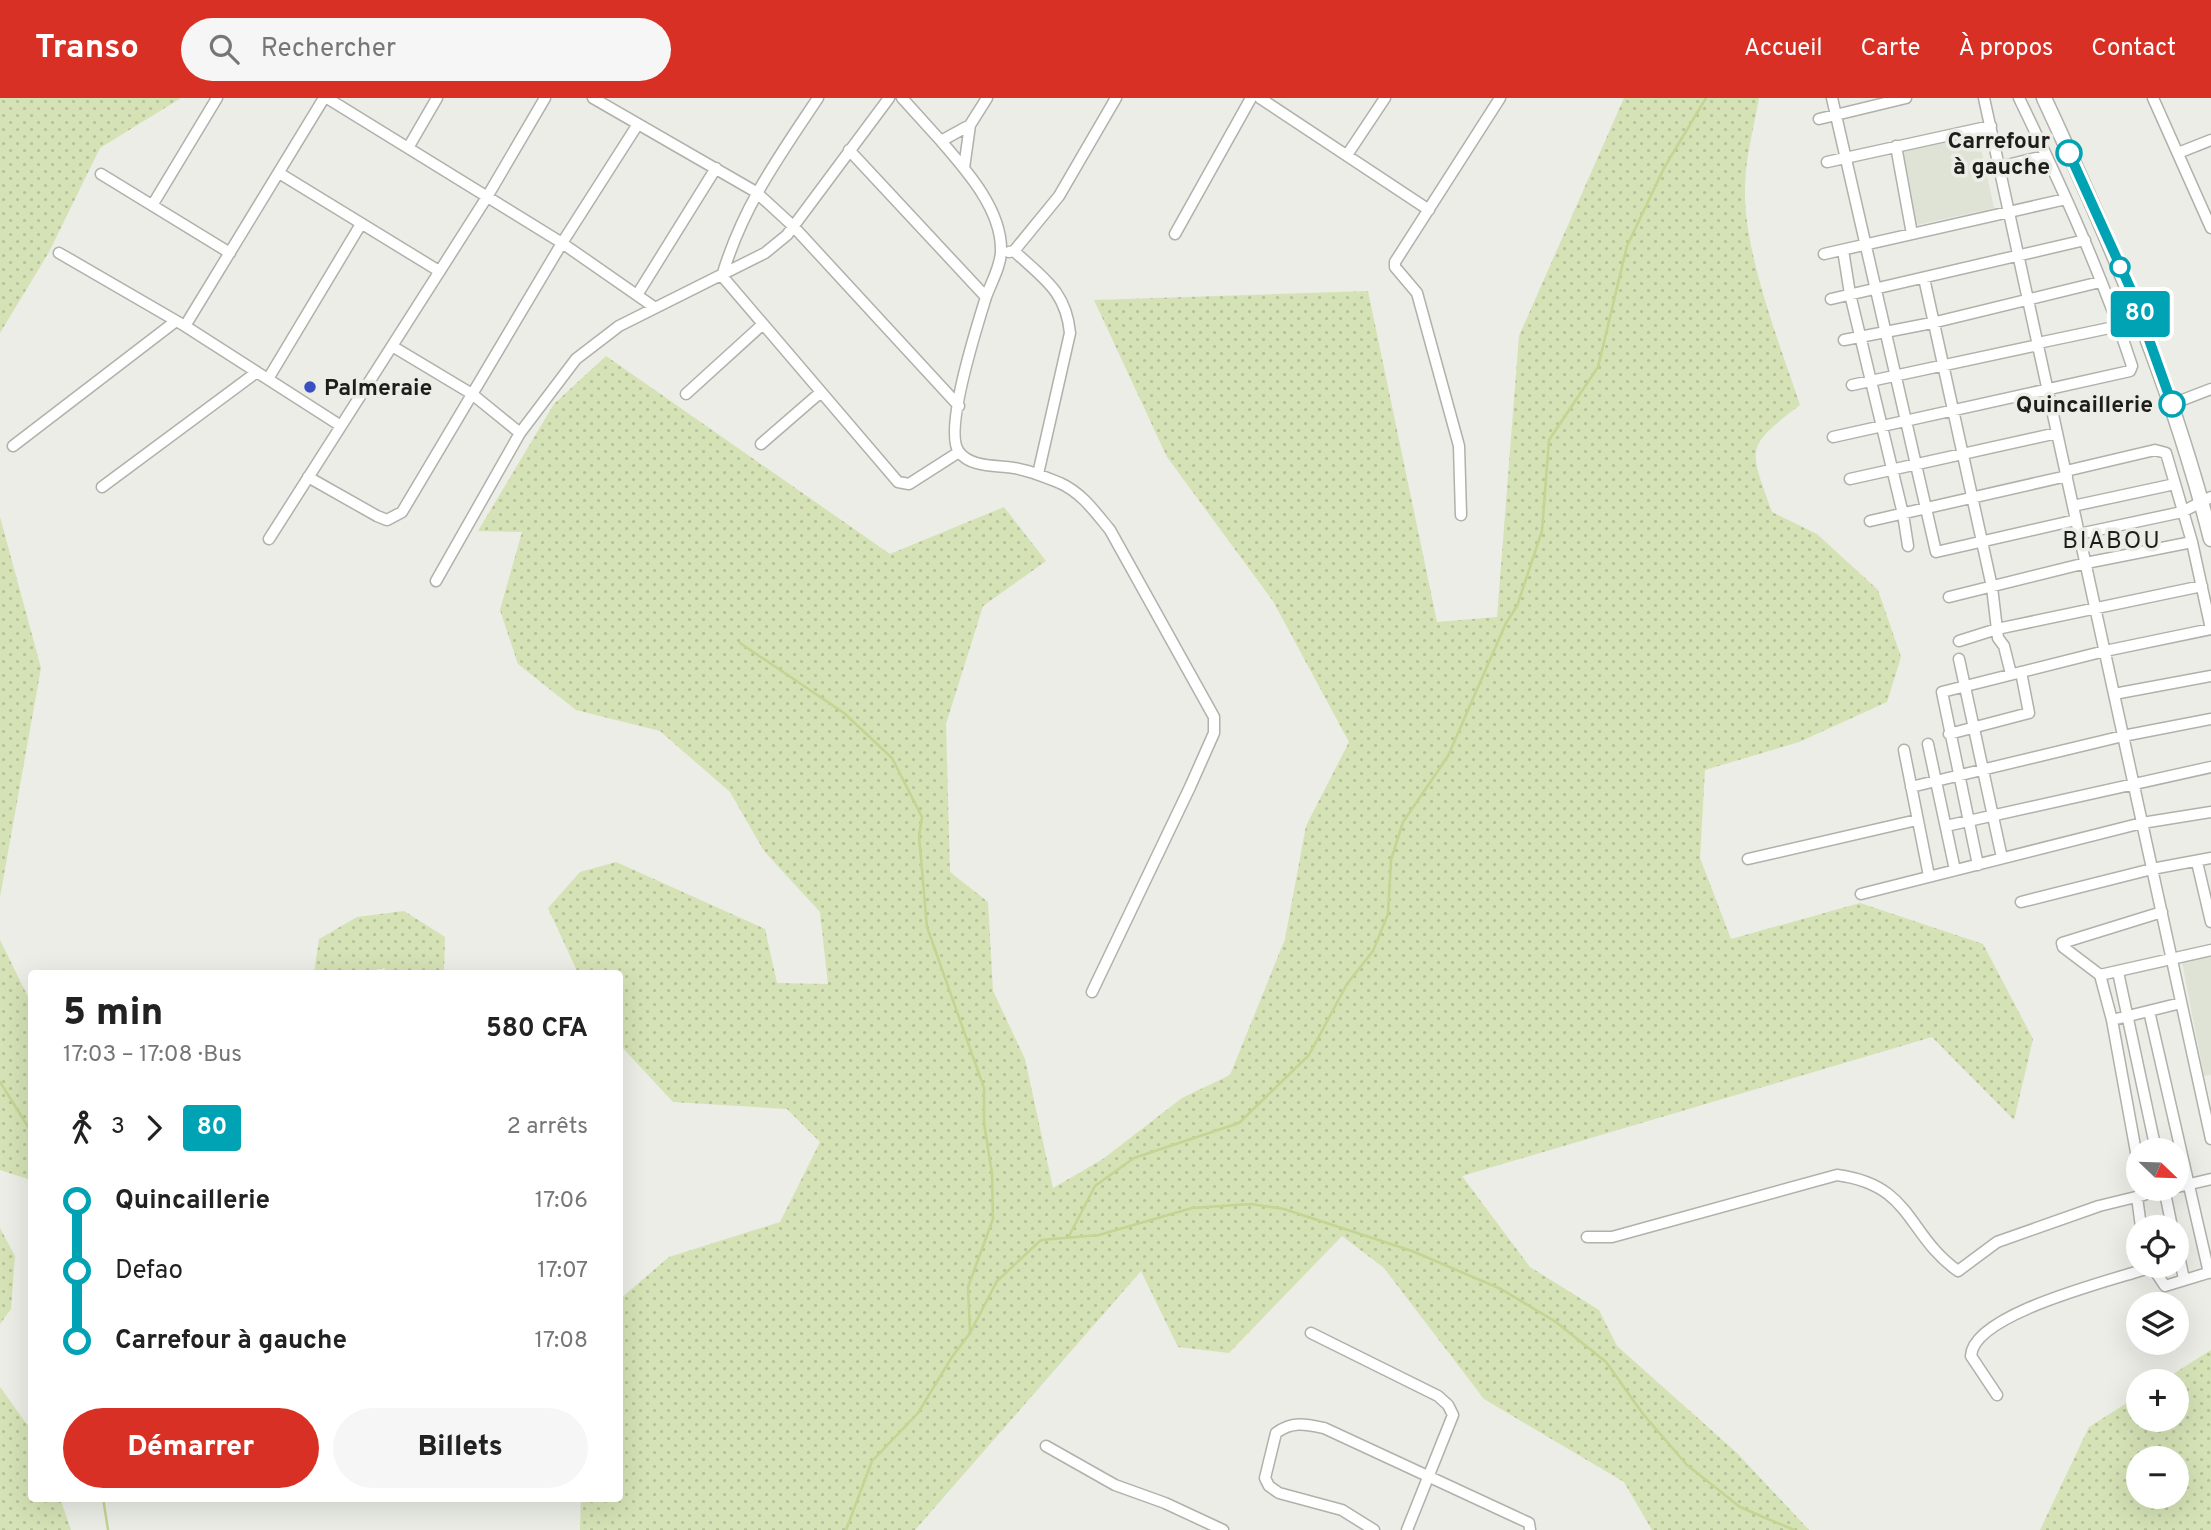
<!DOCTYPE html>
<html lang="fr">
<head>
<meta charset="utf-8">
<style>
  body { margin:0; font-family:Overpass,sans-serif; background:#f6f6f6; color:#222; height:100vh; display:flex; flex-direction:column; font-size:26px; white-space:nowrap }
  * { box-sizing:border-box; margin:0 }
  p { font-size:23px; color:#767676 }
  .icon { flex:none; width:38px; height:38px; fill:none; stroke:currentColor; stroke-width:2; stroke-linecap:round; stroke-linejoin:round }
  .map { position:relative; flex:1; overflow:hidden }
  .sheet { position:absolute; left:28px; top:872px; width:595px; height:532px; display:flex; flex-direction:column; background:#fff; border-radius:7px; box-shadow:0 7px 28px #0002 }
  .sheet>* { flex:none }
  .badge { padding:0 14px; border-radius:5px; font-size:24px; line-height:46px }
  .needle { width:46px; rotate:113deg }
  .buttons { position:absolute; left:2126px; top:1040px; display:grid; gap:14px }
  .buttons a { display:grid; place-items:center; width:63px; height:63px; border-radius:50%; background:#fff; box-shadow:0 7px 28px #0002; font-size:35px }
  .map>.badge { position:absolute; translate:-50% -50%; box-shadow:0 0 0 4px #fff }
  .legs { display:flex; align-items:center; gap:10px; height:77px; padding:0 35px; font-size:23px }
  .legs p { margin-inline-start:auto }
  .head { display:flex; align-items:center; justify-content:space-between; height:119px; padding:0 35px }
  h1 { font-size:38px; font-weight:800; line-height:52px }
  .action { display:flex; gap:14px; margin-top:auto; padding:14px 35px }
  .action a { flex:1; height:80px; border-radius:42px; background:#d93025; color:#fff; font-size:28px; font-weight:800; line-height:80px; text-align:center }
  .action a+a { background:#f6f6f6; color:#222 }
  ul { padding:0 35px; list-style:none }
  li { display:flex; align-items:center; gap:24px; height:70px; font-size:26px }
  li i { display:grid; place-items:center; width:10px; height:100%; margin:0 9px; background:currentColor }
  li i::after { content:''; width:18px; height:18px; margin:-9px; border:5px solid; border-radius:50%; background:#fff }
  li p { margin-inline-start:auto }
  li:first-child i { background:linear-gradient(#0000 50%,currentColor 0) }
  li:last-child i { background:linear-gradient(currentColor 50%,#0000 0) }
  header { display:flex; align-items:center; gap:42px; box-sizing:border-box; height:98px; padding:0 35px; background:#d93025; color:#fff }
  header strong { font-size:33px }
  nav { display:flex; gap:38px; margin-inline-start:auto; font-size:24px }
  .search { width:490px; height:63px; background:#f6f6f6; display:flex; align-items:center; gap:18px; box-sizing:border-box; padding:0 24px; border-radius:38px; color:#767676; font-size:26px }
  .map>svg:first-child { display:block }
  .built { fill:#dfe3d5 }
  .grass { fill:url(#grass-dots); fill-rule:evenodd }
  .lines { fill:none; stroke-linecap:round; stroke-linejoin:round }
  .stream { stroke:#c3d493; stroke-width:2.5 }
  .street-casing { stroke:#afb1aa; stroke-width:13 }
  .secondary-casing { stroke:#afb1aa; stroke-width:17 }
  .street { stroke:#fff; stroke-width:10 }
  .secondary { stroke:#fff; stroke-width:14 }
  .line-1-casing { stroke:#fff; stroke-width:16 }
  .line-1 { stroke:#00a3b4; stroke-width:10 }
  .stop-1-dot { fill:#fff; stroke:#00a3b4; stroke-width:3.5 }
  .poi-dot { fill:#3a50c2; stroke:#ebede6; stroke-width:2.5 }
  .labels { text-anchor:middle; stroke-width:7; stroke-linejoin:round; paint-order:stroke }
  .stop-label { font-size:23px; font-weight:bold; fill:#1d1e1b; stroke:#ebede6; text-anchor:end }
  .poi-label { font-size:23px; font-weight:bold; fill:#1d1e1b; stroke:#ebede6; text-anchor:start }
  .neighbourhood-label { font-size:24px; letter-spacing:2px; fill:#1d1e1b; stroke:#ebede6 }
</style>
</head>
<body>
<header>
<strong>Transo</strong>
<div class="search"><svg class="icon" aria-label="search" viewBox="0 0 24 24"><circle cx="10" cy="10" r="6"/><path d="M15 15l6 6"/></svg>Rechercher</div>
<nav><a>Accueil</a><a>Carte</a><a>À propos</a><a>Contact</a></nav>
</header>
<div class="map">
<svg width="2211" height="1432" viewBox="0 0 2211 1432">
  <defs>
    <pattern id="grass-dots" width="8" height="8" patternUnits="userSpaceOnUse" patternTransform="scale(1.75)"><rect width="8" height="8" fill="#d5e2b5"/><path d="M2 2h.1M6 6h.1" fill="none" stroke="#b6c19b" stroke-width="1.8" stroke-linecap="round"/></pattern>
  </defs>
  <rect width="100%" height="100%" fill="#ebede6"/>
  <!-- built -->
  <path class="built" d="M1977,32L1994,110L1912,128L1895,50Z
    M2211,857V977L2204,978L2182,864Z"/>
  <!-- grass -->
  <path class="grass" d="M0,0H181L100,50L49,154L0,235Z
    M1624,0H1759C1754,29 1745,61 1745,90C1743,153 1780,247 1800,307C1744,350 1749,349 1772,414L1817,436L1878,492L1901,559L1887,604L1799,644L1705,672L1700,760L1731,841L1860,805L1983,846L2033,941L2014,1022L1932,939L1462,1078L1530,1169L1599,1212L1617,1248L1737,1355L1809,1432H1652L1624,1384L1484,1301L1384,1170L1342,1138L1229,1255L1178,1249L1141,1173L915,1432H580L581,1400H620V1201L669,1159L780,1124L820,1044L787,1011L673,1004L620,947V875H578L548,810L580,774L616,764L765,831L777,885L828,886L820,814L764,753L730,694L660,633L576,612L518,566L500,512L522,434L478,433L554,306L606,258L890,456L1004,409L1046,463L983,508L946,626L950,774L988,804L993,893L1025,961L1053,1090L1103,1061L1182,1000L1230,977L1285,841L1306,728L1349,644L1273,503L1167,359L1094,202L1368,193L1437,524L1497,519L1519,238Z
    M0,419L41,570L0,799Z
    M404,813L445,839L444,875H389L384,870L363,875H314L319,841L357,819Z
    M0,842L31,905V1082L0,1072Z
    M0,1130L15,1158L11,1211L0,1226Z
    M2211,1252V1432H2040L2089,1329L2138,1298V1321H2177V1283H2162ZM2138,1360H2177V1398H2138Z
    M0,1289L31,1332L32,1400H60L71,1432H0Z"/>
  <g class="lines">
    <!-- stream -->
    <path class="stream" d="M740,545L844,615L892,660L922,719L919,738L927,829L984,990V1025L992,1076L993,1121L968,1189L970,1234
      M0,984L32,1035
      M1069,1138L1095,1088L1134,1060L1239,1025L1309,957L1347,886L1373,853L1388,816L1391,762L1403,724L1448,658L1506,525L1517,508L1542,433L1549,342L1598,269L1627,148L1664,70L1706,0
      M103,1400L108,1432
      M846,1432L872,1363L918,1315L952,1259L970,1235L997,1183L1041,1142L1099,1137L1192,1110L1251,1106L1284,1111L1412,1153L1501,1191L1556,1224L1606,1264L1643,1316L1687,1367L1740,1409L1794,1432"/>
    <!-- street casing -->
    <g class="street-casing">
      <path id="street" d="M327,0L562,145L654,209
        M593,0L756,94L793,128L959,308
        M818,0C778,60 743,108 722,178L898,384L909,386L959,354
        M902,0L941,43L970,27L987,0
        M1260,0L1429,112
        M1832,0L1936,454L2076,422
        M1984,0L2211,1041
        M2153,0L2211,130
        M1819,21L1906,0
        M941,43C967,73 1002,112 1001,153C1001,168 991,185 986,199C978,225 943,333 959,354C971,370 997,367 1014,370C1029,372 1045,379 1060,385C1082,395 1095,414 1110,432L1214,619V635L1190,689L1092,894
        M1896,48L1912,136
        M408,50L437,0
        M849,52L986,199
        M2178,55L2211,42
        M1347,57L1385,0
        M1827,64L1991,28
        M1999,69L2044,58
        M964,70L970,27
        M279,75L439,173
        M101,76L230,155
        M153,106L217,0
        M1175,136L1251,0
        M1843,152L1850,196L1903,416L1908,448
        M1014,153C1043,180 1066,193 1070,235L1038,376
        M1009,154L1014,153L1059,98L1116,0
        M59,155L185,228L341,328
        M1824,156L2066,101
        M1924,180L1992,489L1998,540L2004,548L2011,576
        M637,197L716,70
        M1831,201L2085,142
        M185,228L324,0
        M1844,242L1932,225L2100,184
        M2038,245L2119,228
        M392,248L472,296L520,335
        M268,281L361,126
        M1852,287L2038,247
        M686,296L763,226
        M2172,306L2211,291
        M1833,339L2130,273L2132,268C2102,176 2061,87 2019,0
        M761,346L821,294
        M13,348L176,223
        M2066,373L2155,352L2166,355L2192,444L2211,531
        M308,379L377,418L387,422L402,414L562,145L638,26
        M1850,381L2057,335
        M102,389L257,274
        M2073,408L2175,386
        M1461,417L1459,348L1417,195L1395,169V164L1500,0
        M1870,423L2067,378
        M2079,436L2182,414L2211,399
        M269,441L487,99L545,0
        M436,483L520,335L576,261L619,228L765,155L787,137L889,0
        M1949,499L2086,465L2192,444
        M1959,543L1997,531L2202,488
        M1959,561L2002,760
        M2114,596L2211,578
        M1949,636L2029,615L2021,574
        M1928,646L1955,772
        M1904,652L1929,778
        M1911,689L2123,638L2211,621
        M1946,728L2211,669
        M1748,761L1917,722
        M2197,764L2211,824
        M1978,767L1942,594L2105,553L2211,531
        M1861,796L2142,725L2211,714
        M2021,804L2152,771L2211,760
        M2118,874L2156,1052
        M2100,877L2211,852
        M2149,913L2209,1175
        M2112,922L2100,877L2063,849L2062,845L2162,814
        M2138,1065L2112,922L2181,905
        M2177,1089L2211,1081
        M2164,1090L2172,1129
        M2137,1099L2141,1129
        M1587,1139H1612L1837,1077C1913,1087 1906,1136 1958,1173L1997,1144L2099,1108L2144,1097
        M2177,1149L2184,1181
        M2151,1167L2165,1188L2211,1174
        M1311,1235L1438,1298L1448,1307L1453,1317L1407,1432
        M1997,1297L1971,1258C1973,1215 2114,1182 2152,1169
        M1046,1348L1115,1387L1165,1405L1223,1432
        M1374,1432L1342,1412L1279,1395L1269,1388L1265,1380L1276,1335C1292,1323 1305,1326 1324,1330L1516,1419L1529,1425L1530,1432"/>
    </g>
    <!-- secondary casing -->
    <g class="secondary-casing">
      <path id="secondary" d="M2044,0C2111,144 2172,287 2211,441"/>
    </g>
    <!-- street -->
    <use href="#street" class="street"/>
    <!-- secondary -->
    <use href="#secondary" class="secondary"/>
  </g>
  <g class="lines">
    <!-- line-1 casing -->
    <g class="line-1-casing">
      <path id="line-1" d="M2069,55L2132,194L2172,306"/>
    </g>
    <!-- line-1 -->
    <use href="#line-1" class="line-1"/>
  </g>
  <!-- markers -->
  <g class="stop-1-dot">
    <circle cx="2069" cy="55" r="12"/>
    <circle cx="2120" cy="169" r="9"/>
    <circle cx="2172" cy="306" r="12"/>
  </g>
  <circle class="poi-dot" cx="310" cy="289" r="7"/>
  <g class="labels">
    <!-- stop labels -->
    <g class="stop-label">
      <text x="2050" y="50">Carrefour<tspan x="2050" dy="26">à gauche</tspan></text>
      <text x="2153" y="314">Quincaillerie</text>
    </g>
    <!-- poi labels -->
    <g class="poi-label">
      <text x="324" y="297">Palmeraie</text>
    </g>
    <!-- neighbourhood labels -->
    <g class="neighbourhood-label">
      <text x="2112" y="450">BIABOU</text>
    </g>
  </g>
</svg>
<div class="buttons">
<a><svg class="needle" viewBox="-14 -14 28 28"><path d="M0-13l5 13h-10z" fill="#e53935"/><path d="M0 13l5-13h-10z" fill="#767676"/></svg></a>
<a><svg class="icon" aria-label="locate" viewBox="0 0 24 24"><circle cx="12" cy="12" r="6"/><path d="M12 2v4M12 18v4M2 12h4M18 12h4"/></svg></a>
<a><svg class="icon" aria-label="layers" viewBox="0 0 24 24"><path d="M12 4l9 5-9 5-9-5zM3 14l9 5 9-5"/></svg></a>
<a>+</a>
<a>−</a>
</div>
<b class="badge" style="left:2140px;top:216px;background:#00a3b4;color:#fff">80</b>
<section class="sheet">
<div class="head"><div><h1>5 min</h1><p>17:03 – 17:08 · Bus</p></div><b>580 CFA</b></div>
<div class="legs"><svg class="icon" aria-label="walk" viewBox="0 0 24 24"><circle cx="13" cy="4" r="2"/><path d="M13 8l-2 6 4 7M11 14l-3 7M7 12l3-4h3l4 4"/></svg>3<svg class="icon" aria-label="forward" viewBox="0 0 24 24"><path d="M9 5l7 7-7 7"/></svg><b class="badge" style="background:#00a3b4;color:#fff">80</b><p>2 arrêts</p></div>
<ul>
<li><i style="color:#00a3b4"></i><b>Quincaillerie</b><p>17:06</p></li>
<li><i style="color:#00a3b4"></i><span>Defao</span><p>17:07</p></li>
<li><i style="color:#00a3b4"></i><b>Carrefour à gauche</b><p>17:08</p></li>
</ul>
<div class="action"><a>Démarrer</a><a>Billets</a></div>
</section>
</div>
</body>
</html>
